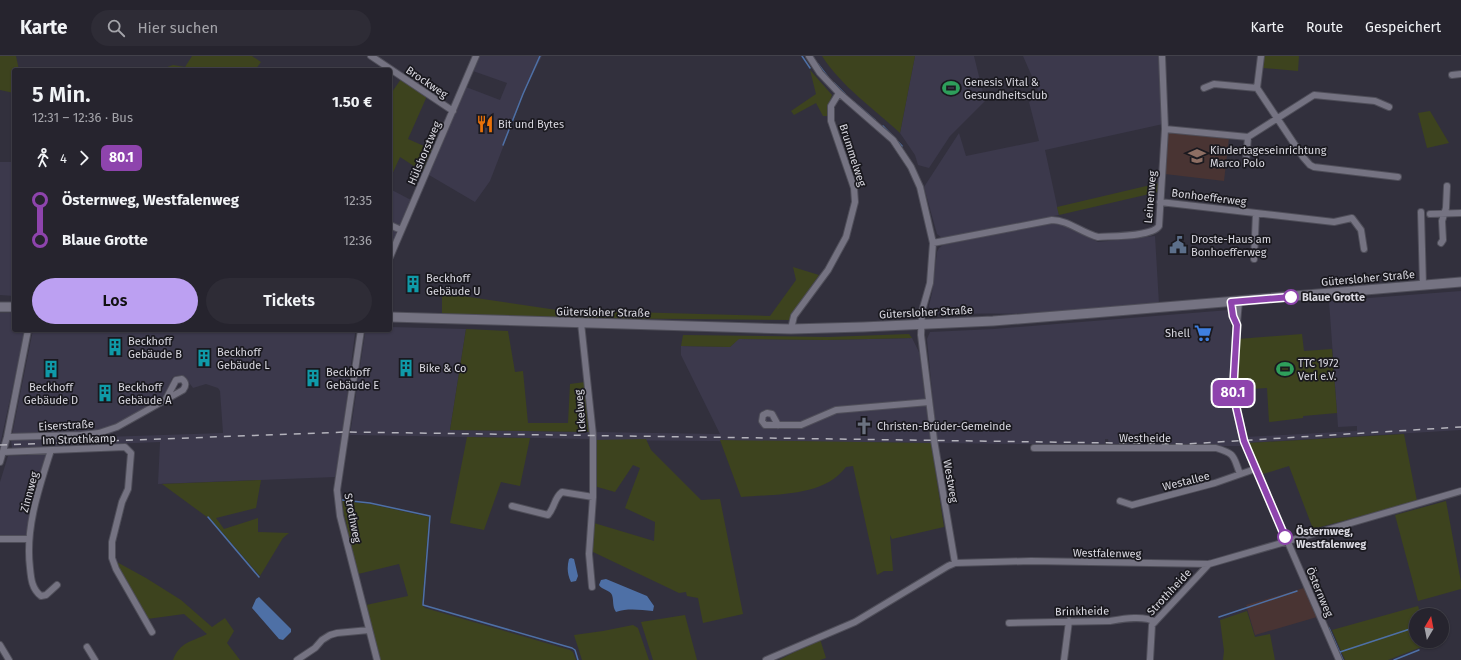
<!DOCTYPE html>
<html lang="de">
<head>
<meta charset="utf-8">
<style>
  body { margin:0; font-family:"Fira Sans",sans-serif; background:#2e2c36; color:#f1f3f6; height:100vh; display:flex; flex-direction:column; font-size:15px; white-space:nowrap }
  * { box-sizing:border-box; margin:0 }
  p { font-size:13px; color:#a4a4aa }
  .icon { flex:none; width:22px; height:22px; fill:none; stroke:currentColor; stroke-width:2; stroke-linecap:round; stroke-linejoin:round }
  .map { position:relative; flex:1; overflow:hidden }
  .sheet { position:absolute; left:12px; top:12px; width:380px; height:264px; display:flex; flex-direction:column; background:#26242e; border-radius:4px; box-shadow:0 1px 3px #0004,0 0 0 1px #42414a }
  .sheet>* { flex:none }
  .badge { padding:0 8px; border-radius:6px; font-size:14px; line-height:26px }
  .needle { width:26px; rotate:10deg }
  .controls { position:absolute; left:1409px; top:552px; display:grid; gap:8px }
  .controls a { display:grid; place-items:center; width:40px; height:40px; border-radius:50%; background:#26242e; box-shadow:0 1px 3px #0004,0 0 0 1px #42414a; font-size:20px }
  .map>.badge { position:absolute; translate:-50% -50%; box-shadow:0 0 0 2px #fff }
  .legs { display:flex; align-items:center; gap:6px; height:44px; padding:0 20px; font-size:13px }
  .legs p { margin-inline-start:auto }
  .summary { display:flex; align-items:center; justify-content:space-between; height:68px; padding:0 20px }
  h1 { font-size:22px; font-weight:600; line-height:30px }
  .cta { display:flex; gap:8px; margin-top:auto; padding:8px 20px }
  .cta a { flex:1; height:46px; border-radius:24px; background:#bca0f2; color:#111; font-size:16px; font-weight:600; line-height:46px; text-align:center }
  .cta a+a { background:#2e2c36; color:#f1f3f6 }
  ul { padding:0 20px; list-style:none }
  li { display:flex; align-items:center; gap:14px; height:40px; font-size:15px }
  li i { display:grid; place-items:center; width:6px; height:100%; margin:0 5px; background:currentColor }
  li i::after { content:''; width:10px; height:10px; margin:-5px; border:3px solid; border-radius:50%; background:#26242e }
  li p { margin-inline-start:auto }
  li:first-child i { background:linear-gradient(#0000 50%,currentColor 0) }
  li:last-child i { background:linear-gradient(currentColor 50%,#0000 0) }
  header { display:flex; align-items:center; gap:24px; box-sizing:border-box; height:56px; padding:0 20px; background:#26242e; border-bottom:1px solid #42414a }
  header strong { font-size:19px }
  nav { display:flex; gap:22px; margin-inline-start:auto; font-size:14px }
  .search { width:280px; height:36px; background:#2e2c36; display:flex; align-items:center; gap:10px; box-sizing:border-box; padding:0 14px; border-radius:22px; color:#a4a4aa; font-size:15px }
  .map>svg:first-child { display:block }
  .built { fill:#3c394c; fill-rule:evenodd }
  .education { fill:#493433 }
  .green { fill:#3d431e }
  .water { fill:#4e70a6 }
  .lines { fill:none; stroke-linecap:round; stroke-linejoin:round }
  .stream { stroke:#4e70a6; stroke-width:1.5 }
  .minor-casing { stroke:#4f4e59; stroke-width:8 }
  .secondary-casing { stroke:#4f4e59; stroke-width:11 }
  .minor { stroke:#757382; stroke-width:6 }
  .secondary { stroke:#757382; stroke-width:9 }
  .rail { stroke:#b4b3bc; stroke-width:1.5; stroke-dasharray:7 7; stroke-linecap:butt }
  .line-1-casing { stroke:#fff; stroke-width:9 }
  .line-1 { stroke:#8e44ad; stroke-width:6 }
  .stop-1-dot { fill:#fff; stroke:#8e44ad; stroke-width:2 }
  .labels { text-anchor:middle; stroke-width:3.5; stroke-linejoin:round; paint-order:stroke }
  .street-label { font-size:11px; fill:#d9d8e0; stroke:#1a191f }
  .poi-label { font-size:11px; fill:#d9d8e0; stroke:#1a191f; text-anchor:start }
  .stop-label { font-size:11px; font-weight:bold; fill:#d9d8e0; stroke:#1a191f; text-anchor:start }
</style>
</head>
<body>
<header>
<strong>Karte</strong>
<div class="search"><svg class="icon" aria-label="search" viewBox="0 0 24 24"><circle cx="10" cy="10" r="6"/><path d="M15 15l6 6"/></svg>Hier suchen</div>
<nav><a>Karte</a><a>Route</a><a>Gespeichert</a></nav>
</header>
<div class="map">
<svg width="1461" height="604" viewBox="0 0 1461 604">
  <rect width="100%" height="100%" fill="#32303d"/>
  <!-- built -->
  <path class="built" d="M479,0H542L525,34L490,125L475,146L429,119L466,31L500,44L507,27L473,15Z
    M915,0H974L985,45L950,80L929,112L918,109L915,99L900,77Z
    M1023,0H1160L1163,68L1045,94L1059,159L942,182L937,178L924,131L959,77L966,100L1039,85L1029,46L1040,39Z
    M0,106H14V240L0,239Z
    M390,133L411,144L390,193Z
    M1052,167L1060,168L1098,186L1155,180L1159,248L1047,257L933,258L931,255L929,250L932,237L937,196L939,192L943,189Z
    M1461,235V374L1247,387L1245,381L1357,375V370L1338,371L1329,245Z
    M1229,254L1231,266L1232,287L1230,340L1243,390H1109L1108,383H1105V389L937,387L927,283L930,276L994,273Z
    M0,257H14V274H23L24,279L0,389Z
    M390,271L466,273L450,374L590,376L591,383L350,379L365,277L367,274H390Z
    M33,274H351L355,277L342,380L335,421L158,428L160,386L12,392L11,384ZM181,319L185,321L193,332L206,328L218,332L220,335L223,377L104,381L162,350L172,322L175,320Z
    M912,282L919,296L931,387L594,384V376L720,378L681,299V290L730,291L738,283L826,284Z
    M48,398L28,479H0V426L8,400Z"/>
  <!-- education -->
  <path class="education" d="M1168,75L1229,82L1224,125L1165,118Z
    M1304,532L1317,561L1255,579L1246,549Z"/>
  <!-- green -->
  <path class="green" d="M0,0H16L19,14H14V37L0,34Z
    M192,0H252L261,6L255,14H159L173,9L185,11Z
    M822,0H915L900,77C873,52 842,31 822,0Z
    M1264,0H1299L1298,15L1263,12Z
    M810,14L832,39L828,50L827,60H823L816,47L794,59L791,55L816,38Z
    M401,23L427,40L408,83L433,94L423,116L400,101L390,123V39Z
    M1430,55L1449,87L1427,92L1418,57Z
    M1159,127L1158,136L1059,159L1057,151Z
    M793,211L819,219L799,248L790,264L584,262L442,258V237L557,254L770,260L796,224Z
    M466,273L508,275L515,316L523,315L528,367H568L570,328L585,326L590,376L450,374Z
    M909,278L912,282L826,284L739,283L730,291L681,290L683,279L828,281Z
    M1302,278L1304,295L1332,293L1337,357L1303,360V362L1269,366L1267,332L1236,334L1238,283Z
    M1404,378L1417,445L1313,473L1289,410L1260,419L1247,387Z
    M467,381L530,382L520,430L501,426L484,474L450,467Z
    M646,383L651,394L701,444L720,443L743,558L703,567L698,542L687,540L686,536L679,537L591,495L594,467L654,485L655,466L625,452L640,412L633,409L615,436L594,430V384Z
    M720,384L931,387L944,471L892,483L890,479L893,515H884L877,519L853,410L846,411C824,441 775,438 741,441Z
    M261,424L256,452L216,462L224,473L258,462V476L289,477L283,482L260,520L208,460L207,461L162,428Z
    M341,445L370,448L429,461L422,549L425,552L570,594L573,596L576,604H380L366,549L408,540L399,508L358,518Z
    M1446,445L1461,526V533L1418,545L1395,459Z
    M115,505L146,522L181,544L212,571L225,562L234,575L227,587L240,604H173C180,586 191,586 207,578L184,558L147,563L118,514Z
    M1418,550L1421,559H1416V585H1428L1429,588L1388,604H1345L1332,574Z
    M1247,555L1255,581L1270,578L1275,604H1223L1224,595L1220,564Z
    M685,559L697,604H653L641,566Z
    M633,569L638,572L649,604H582L574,579L603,575Z
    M820,583L826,602L820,604H779Z"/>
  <!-- water -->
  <path class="water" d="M571,502L574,503L578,520L576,525L571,526C567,518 567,511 569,503Z
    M606,523L647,540L654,550L653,555C640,554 628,552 616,556C612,550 614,545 612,539C610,534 602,534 599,529L601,524Z
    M259,541L291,573V576L283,584L279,583L252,552L256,543Z"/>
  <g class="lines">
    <!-- stream -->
    <path class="stream" d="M802,0L810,12
      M818,8L828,21
      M834,27L845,38
      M854,46L875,64
      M883,70L902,90
      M503,89L523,38L540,0
      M342,444L370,447L430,460L423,549L572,592L575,594L578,604
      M208,461L259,521
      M1219,561L1297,535
      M1329,572L1343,604
      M1340,596L1410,573
      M1394,604L1419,594"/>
    <!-- minor casing -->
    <g class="minor-casing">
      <path id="minor" d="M371,0L453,55
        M809,0L820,17L839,37L893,84L911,111L920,131L933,187L930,227L922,255L921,279L934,384L955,507
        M1452,19L1461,18
        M1204,32L1214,28L1257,32L1303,101L1310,109L1314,111L1398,121
        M1257,32L1261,0
        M1165,73L1248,81L1314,39L1375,45L1389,51
        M1246,105L1248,81
        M1160,146L1334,166L1352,162L1361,174L1364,193
        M1421,156L1423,230
        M1430,158L1461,157
        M390,169L401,174
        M933,187L1052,164C1068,164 1082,177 1098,181C1111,180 1152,181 1159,170L1165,73L1162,0
        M1441,187L1443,184L1442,165L1446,152L1447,130
        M390,201L476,0
        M1254,203L1256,157
        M1239,245L1236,279L1233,337L1244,385L1339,604
        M1231,246L1233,260L1237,269
        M581,267L593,379V441L589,498L592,531
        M791,273L794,260L828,214L846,181L855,146L854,132L831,65V50L839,37
        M361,274L337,434L340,460L377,604
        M778,369L772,358L767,357L763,359L762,365L765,369H801L836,354L929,346
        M7,381L81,379L99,377L117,371L183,334C186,330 187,327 182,323L176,324L166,343
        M1034,392H1216C1236,398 1233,400 1240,418
        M51,394C39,432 25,472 30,512C31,523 32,533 41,540L46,539L57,529
        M3,396L125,391L131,397L128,433L122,446L112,486V502L116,513L152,576
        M0,406L7,381L28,274
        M1120,445L1132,449L1215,427L1255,413
        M512,450L548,459C555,451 554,442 562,436L593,441
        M0,483H29
        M1009,567L1110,565C1122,563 1144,559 1155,566
        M0,589L9,604
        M87,591L95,604
        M297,604L315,592L322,584L330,579L337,577L369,574
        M766,604L855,566L948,510L955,507L1031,505L1209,508L1461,435
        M1064,604L1069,565
        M1150,604L1152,569L1209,508"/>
    </g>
    <!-- secondary casing -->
    <g class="secondary-casing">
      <path id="secondary" d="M0,251H14
        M390,261L791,273L863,271L993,265L1093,257L1461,226"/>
    </g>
    <!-- minor -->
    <use href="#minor" class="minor"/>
    <!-- secondary -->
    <use href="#secondary" class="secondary"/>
    <!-- rail -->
    <path class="rail" d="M0,389L346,376L1186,388L1461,371"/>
  </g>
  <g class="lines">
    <!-- line-1 casing -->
    <g class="line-1-casing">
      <path id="line-1" d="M1285,481L1244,385L1233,337L1237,269L1233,260L1231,246L1291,241"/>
    </g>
    <!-- line-1 -->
    <use href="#line-1" class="line-1"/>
  </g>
  <!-- icons -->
  <defs>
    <g id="stadium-bare" transform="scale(1.38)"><path d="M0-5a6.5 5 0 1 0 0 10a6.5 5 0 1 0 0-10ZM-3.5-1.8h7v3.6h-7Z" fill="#2e9e5b" stroke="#1a191f" stroke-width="2.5" paint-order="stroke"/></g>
    <g id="restaurant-bare" transform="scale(1.38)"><path d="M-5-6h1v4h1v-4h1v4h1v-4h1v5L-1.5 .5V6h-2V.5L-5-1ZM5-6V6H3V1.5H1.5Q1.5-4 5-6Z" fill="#e8710a" stroke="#1a191f" stroke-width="2.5" paint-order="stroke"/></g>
    <g id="school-bare" transform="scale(1.38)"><path d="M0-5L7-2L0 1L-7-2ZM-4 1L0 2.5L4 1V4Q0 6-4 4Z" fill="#8d6e63" stroke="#1a191f" stroke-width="2.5" paint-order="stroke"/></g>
    <g id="civic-bare" transform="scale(1.38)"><path d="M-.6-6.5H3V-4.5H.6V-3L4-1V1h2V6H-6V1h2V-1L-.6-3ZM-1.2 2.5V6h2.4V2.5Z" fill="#5c6f8a" stroke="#1a191f" stroke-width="2.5" paint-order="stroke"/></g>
    <g id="building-bare" transform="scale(1.38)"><path d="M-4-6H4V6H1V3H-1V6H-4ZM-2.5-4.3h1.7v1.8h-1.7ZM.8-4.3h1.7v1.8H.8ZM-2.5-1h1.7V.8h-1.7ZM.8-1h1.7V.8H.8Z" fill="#0f9aa8" stroke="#1a191f" stroke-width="2.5" paint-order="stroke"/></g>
    <g id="supermarket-bare" transform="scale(1.38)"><path d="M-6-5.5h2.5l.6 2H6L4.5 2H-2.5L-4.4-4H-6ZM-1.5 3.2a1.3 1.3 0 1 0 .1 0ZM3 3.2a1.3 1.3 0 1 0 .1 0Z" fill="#3f7fe0" stroke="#1a191f" stroke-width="2.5" paint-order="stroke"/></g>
    <g id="church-bare" transform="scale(1.38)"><path d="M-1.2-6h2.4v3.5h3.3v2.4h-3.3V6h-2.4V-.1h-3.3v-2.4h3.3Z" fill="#6b7280" stroke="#1a191f" stroke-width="2.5" paint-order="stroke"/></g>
  </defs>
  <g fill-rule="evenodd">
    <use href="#stadium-bare" x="951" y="32"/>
    <use href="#restaurant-bare" x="485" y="68"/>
    <use href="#school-bare" x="1197" y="100"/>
    <use href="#civic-bare" x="1178" y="189"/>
    <use href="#building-bare" x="413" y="228"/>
    <use href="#supermarket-bare" x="1203" y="277"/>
    <use href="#building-bare" x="115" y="291"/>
    <use href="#building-bare" x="204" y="302"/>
    <use href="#building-bare" x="406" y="312"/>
    <use href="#building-bare" x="51" y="313"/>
    <use href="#stadium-bare" x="1285" y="313"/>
    <use href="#building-bare" x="313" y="322"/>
    <use href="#building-bare" x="105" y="337"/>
    <use href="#church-bare" x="864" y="370"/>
  </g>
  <!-- markers -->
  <g class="stop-1-dot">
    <circle cx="1291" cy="241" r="7"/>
    <circle cx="1285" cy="481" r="7"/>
  </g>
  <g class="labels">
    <!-- street labels -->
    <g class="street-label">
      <text transform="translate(427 26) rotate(34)" y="4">Brockweg</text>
      <text transform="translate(424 97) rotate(-67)" y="4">Hülshorstweg</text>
      <text transform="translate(853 99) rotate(72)" y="4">Brummelweg</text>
      <text transform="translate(1150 141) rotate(-85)" y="4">Leinenweg</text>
      <text transform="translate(1209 141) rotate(7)" y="4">Bonhoefferweg</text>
      <text transform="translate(1368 222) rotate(-5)" y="4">Gütersloher Straße</text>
      <text transform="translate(603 256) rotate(1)" y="4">Gütersloher Straße</text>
      <text transform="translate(926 256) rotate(-3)" y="4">Gütersloher Straße</text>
      <text transform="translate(580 355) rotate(-95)" y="4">Ickelweg</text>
      <text transform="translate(66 369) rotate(-3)" y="4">Eiserstraße</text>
      <text x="1145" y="386">Westheide</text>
      <text transform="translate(79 383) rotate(-2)" y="4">Im Strothkamp</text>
      <text transform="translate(951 425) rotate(80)" y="4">Westweg</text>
      <text transform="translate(1186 425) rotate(-14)" y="4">Westallee</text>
      <text transform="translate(29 436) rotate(-75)" y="4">Zinnweg</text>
      <text transform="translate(353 462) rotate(79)" y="4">Strothweg</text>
      <text transform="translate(1107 497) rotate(1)" y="4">Westfalenweg</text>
      <text transform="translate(1169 536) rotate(-47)" y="4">Strothheide</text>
      <text transform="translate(1320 536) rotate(67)" y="4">Östernweg</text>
      <text transform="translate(1082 555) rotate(-1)" y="4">Brinkheide</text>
    </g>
    <!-- poi labels -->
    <g class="poi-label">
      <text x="964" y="30">Genesis Vital &amp;<tspan x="964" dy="13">Gesundheitsclub</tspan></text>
      <text x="498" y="72">Bit und Bytes</text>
      <text x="1210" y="98">Kindertageseinrichtung<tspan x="1210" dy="13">Marco Polo</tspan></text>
      <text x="1191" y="187">Droste-Haus am<tspan x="1191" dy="13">Bonhoefferweg</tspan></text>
      <text x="426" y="226">Beckhoff<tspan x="426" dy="13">Gebäude U</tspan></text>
      <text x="1190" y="281" text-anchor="end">Shell</text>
      <text x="128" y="289">Beckhoff<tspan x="128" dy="13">Gebäude B</tspan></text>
      <text x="217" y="300">Beckhoff<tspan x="217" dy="13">Gebäude L</tspan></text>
      <text x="1298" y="311">TTC 1972<tspan x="1298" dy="13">Verl e.V.</tspan></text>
      <text x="419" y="316">Bike &amp; Co</text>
      <text x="326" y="320">Beckhoff<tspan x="326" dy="13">Gebäude E</tspan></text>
      <text x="51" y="335" text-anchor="middle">Beckhoff<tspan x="51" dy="13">Gebäude D</tspan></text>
      <text x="118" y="335">Beckhoff<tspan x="118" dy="13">Gebäude A</tspan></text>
      <text x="877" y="374">Christen-Brüder-Gemeinde</text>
    </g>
    <!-- stop labels -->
    <g class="stop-label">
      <text x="1302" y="245">Blaue Grotte</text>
      <text x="1296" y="479">Östernweg,<tspan x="1296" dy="13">Westfalenweg</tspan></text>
    </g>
  </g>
</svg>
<div class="controls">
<a><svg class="needle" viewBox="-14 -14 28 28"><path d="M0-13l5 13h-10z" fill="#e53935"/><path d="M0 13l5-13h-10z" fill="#a4a4aa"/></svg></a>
</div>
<b class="badge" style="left:1233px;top:337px;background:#8e44ad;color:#fff">80.1</b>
<section class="sheet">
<div class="summary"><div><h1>5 Min.</h1><p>12:31 – 12:36 · Bus</p></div><b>1.50 €</b></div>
<div class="legs"><svg class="icon" aria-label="walk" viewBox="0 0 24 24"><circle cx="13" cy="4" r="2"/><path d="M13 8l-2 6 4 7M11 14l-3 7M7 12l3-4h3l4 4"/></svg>4<svg class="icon" aria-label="forward" viewBox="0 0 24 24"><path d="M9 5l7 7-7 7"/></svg><b class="badge" style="background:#8e44ad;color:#fff">80.1</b></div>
<ul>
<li><i style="color:#8e44ad"></i><b>Östernweg, Westfalenweg</b><p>12:35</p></li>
<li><i style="color:#8e44ad"></i><b>Blaue Grotte</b><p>12:36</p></li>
</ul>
<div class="cta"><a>Los</a><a>Tickets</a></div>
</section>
</div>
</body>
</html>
